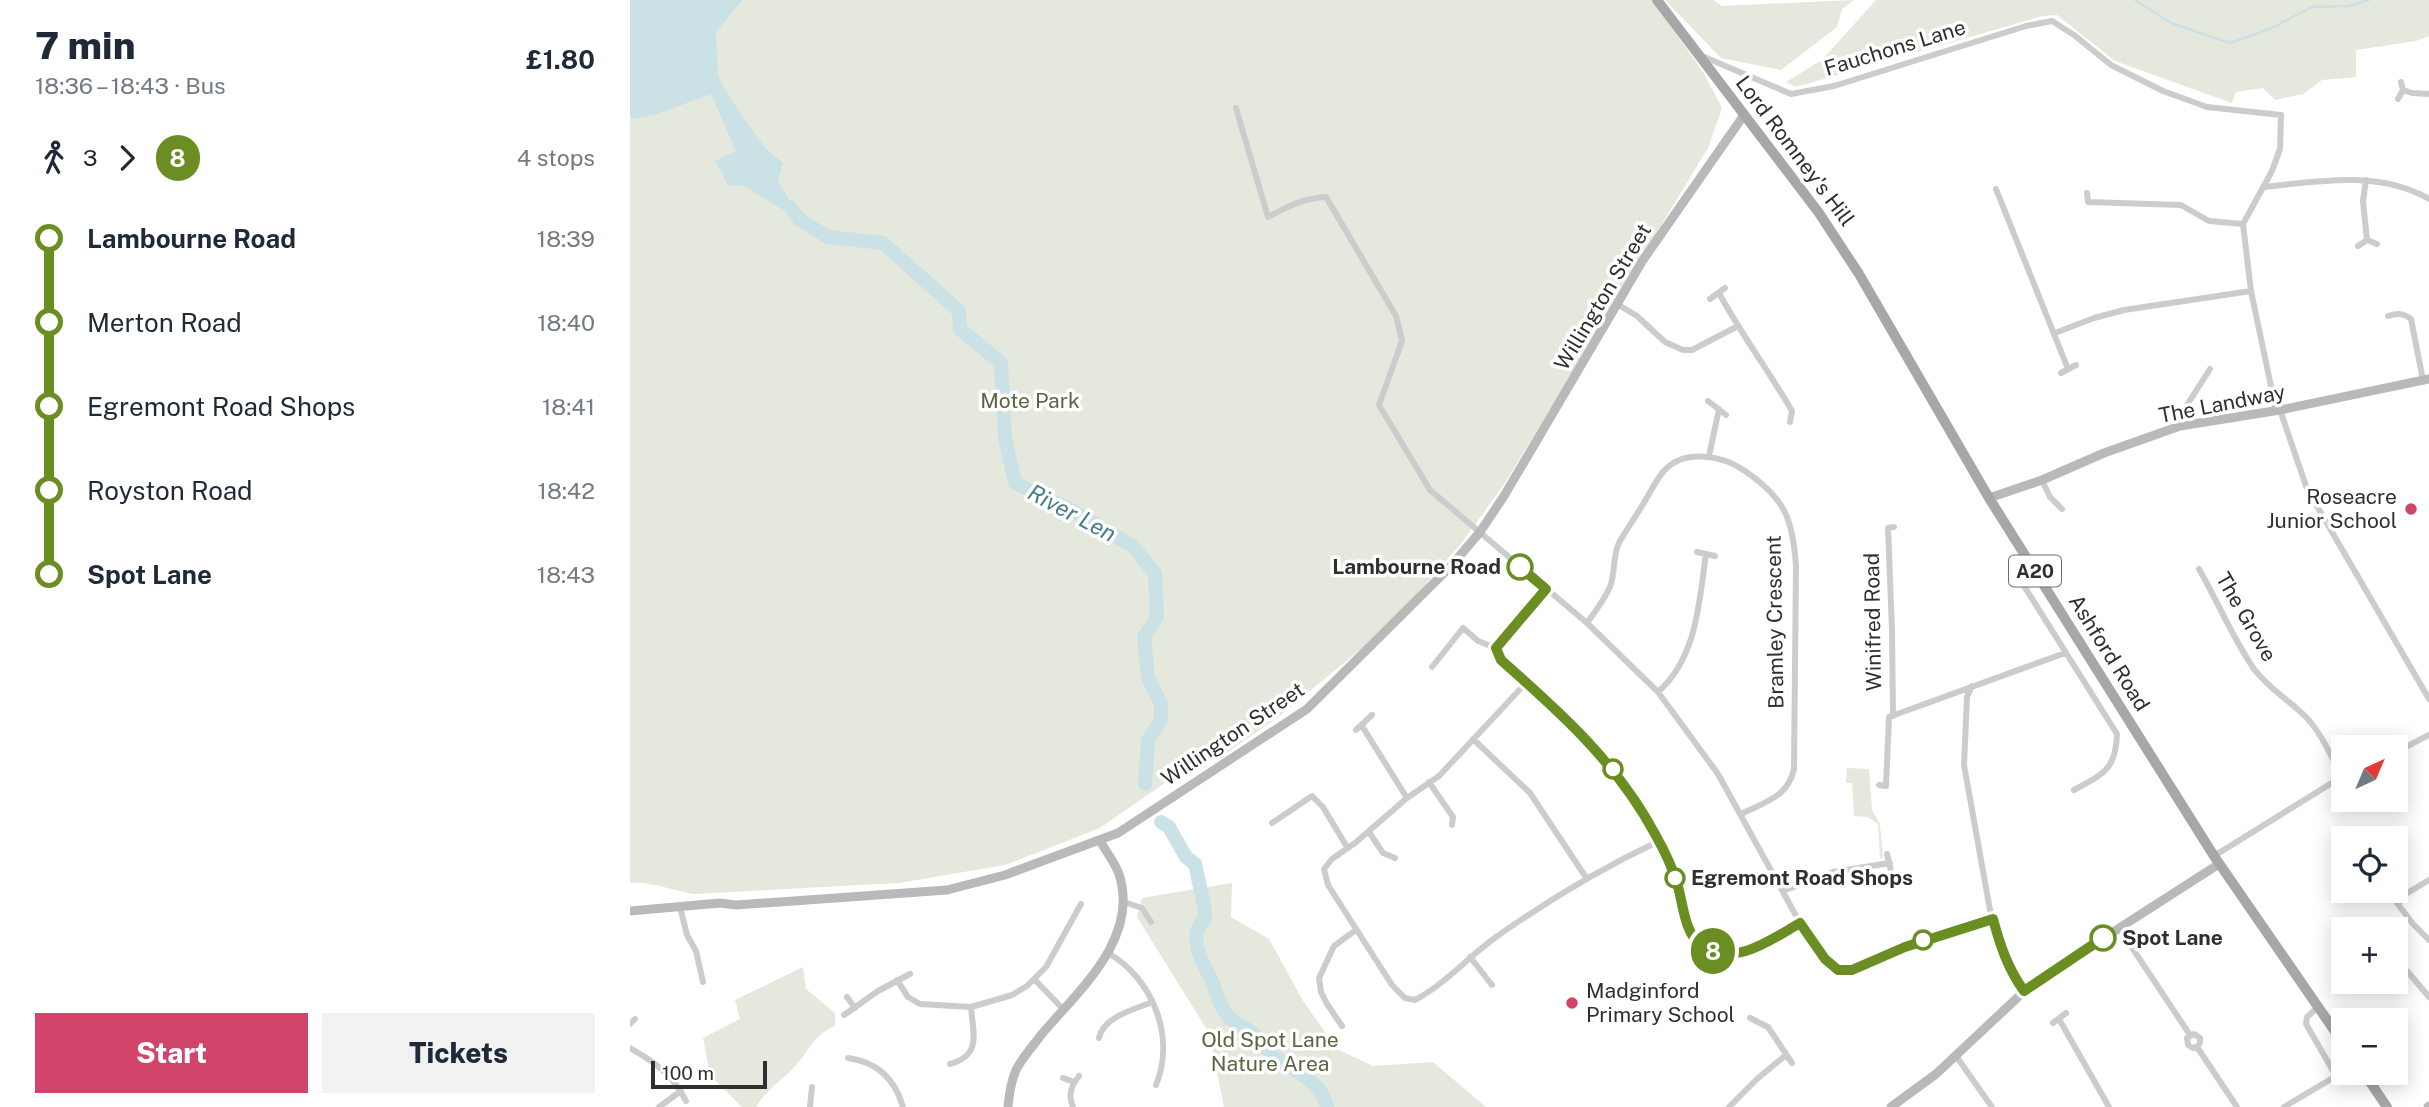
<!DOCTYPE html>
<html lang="en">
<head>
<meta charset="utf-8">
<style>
  body { margin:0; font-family:"Public Sans",sans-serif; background:#f2f2f3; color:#1f2937; height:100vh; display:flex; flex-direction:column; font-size:26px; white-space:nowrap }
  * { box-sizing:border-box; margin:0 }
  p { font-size:23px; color:#747a83 }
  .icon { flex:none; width:38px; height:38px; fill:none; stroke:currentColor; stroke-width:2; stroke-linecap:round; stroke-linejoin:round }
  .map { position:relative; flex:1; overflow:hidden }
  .sheet { display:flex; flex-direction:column; background:#fff; width:630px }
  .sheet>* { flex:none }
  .badge { padding:0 14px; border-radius:23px; font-size:24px; line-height:46px }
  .needle { width:46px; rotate:44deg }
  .controls { position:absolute; left:1701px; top:735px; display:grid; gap:14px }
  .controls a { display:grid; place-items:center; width:77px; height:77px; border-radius:0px; background:#fff; box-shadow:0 4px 18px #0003; font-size:35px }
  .scale { position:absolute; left:21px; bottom:18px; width:116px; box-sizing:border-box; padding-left:7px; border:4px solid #2f2f2f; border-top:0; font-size:19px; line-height:24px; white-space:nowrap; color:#2f2f2f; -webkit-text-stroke:5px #fff; paint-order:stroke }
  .map>.badge { position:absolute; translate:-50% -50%; box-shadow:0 0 0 4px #fff }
  .legs { display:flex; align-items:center; gap:10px; height:77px; padding:0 35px; font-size:23px }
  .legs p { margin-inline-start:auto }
  .summary { display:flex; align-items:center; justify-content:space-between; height:119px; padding:0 35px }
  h1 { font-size:38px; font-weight:800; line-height:52px }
  .button { display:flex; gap:14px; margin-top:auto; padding:14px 35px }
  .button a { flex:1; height:80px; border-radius:0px; background:#d2456b; color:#fff; font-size:28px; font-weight:800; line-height:80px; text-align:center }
  .button a+a { background:#f2f2f3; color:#1f2937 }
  ul { padding:0 35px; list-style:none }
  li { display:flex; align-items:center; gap:24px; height:84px; font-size:26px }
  li i { display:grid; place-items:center; width:10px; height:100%; margin:0 9px; background:currentColor }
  li i::after { content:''; width:18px; height:18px; margin:-9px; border:5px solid; border-radius:50%; background:#fff }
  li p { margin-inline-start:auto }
  li:first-child i { background:linear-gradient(#0000 50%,currentColor 0) }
  li:last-child i { background:linear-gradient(currentColor 50%,#0000 0) }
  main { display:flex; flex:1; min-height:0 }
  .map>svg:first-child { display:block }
  .green { fill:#e5e8dc }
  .water { fill:#cae1e6 }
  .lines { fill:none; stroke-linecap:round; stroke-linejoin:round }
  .stream { stroke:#cae1e6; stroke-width:2.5 }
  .river { stroke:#cae1e6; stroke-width:14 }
  .street { stroke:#ccc; stroke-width:6 }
  .secondary { stroke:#b9b9b9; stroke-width:9 }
  .primary { stroke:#a7a7a7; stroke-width:10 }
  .line-1-casing { stroke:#fff; stroke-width:16 }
  .line-1 { stroke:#6b8e23; stroke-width:10 }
  .poi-dot { fill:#d2456b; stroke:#fff; stroke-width:2.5 }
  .stop-1-dot { fill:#fff; stroke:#6b8e23; stroke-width:3.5 }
  .labels { text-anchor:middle; stroke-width:7; stroke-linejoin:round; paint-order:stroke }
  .shield { fill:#fff; stroke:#6d6d6d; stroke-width:2 }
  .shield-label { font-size:19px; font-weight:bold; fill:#2f2f2f }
  .street-label { font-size:21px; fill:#2f2f2f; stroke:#fff }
  .park-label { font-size:21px; fill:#5a6641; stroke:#fff }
  .poi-label { font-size:21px; fill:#2f2f2f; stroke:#fff; text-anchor:end }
  .stop-label { font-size:21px; font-weight:bold; fill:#2f2f2f; stroke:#fff; text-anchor:start }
  .water-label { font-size:23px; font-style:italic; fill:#467c89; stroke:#fff }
</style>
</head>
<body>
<main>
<section class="sheet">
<div class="summary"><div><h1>7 min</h1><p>18:36 – 18:43 · Bus</p></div><b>£1.80</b></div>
<div class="legs"><svg class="icon" aria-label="walk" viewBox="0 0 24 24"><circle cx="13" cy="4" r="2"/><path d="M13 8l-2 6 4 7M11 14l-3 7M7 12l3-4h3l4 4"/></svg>3<svg class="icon" aria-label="forward" viewBox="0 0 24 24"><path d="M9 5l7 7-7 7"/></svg><b class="badge" style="background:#6b8e23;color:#fff">8</b><p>4 stops</p></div>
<ul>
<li><i style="color:#6b8e23"></i><b>Lambourne Road</b><p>18:39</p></li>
<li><i style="color:#6b8e23"></i><span>Merton Road</span><p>18:40</p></li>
<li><i style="color:#6b8e23"></i><span>Egremont Road Shops</span><p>18:41</p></li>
<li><i style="color:#6b8e23"></i><span>Royston Road</span><p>18:42</p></li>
<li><i style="color:#6b8e23"></i><b>Spot Lane</b><p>18:43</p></li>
</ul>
<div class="button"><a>Start</a><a>Tickets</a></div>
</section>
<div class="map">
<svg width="1799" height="1107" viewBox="0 0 1799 1107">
  <rect width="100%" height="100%" fill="#fff"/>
  <!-- green -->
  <path class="green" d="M0,0H1022L1073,72L1092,108L1078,148L875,483L833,541L782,600L732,648L647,718L596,753L542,778L470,828L375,865L269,883L64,894C43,891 21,881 0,883Z
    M1035,0H1083L1092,6L1224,0L1212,9L1207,27L1151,70L1091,58Z
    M1246,0H1799V36L1786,41L1726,50V77L1692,80L1673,94L1645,100L1633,88L1606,92L1602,103L1485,61L1427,15L1413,16L1166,87L1156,82L1192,60Z
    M1217,768L1239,769L1242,810L1250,824L1253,858H1250L1248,824L1238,817L1224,816L1222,783H1216Z
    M602,883L601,917L639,939L673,1001L707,1049L743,1066L803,1062L856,1107H594L579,1033L507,917L512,898Z
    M173,967L176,989L205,1013V1026C184,1035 181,1048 167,1064C153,1081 139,1086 126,1107H112L83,1078L79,1069L73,1038L110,1019L105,1000Z"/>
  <!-- water -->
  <path class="water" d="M0,0H112L86,32L88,76L100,98L135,148L153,163L148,180L170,220L114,186L98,185L85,161L106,151L81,94L27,114L3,119L0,116Z"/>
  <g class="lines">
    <!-- stream -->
    <path class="stream" d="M1505,0L1541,23L1600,43L1640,29L1682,7L1718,6L1739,0"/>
    <!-- river -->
    <path class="river" d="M160,207L170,220L198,237L253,243L329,311L330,329L371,363L375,438L385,483L445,512L504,547L525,574L527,617L514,637L518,678L531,704V720L518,740L515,784
      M531,822L539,827L556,857L565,864L575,910V919C558,934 569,956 578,973C586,987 587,1004 599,1017C605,1024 613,1026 621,1032C630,1038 635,1048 644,1056C663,1072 691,1079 697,1107"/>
    <!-- street -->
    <path class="street" d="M1072,56L1161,94L1204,86L1396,26L1422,21L1444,35L1481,65L1533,91L1577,107L1651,115L1650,149L1642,171L1613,224L1621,291L1646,410
      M1773,90L1782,93L1799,94
      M1768,99L1773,90L1771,82
      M606,108L638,217C657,207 673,198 696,197L766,316L769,328L772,341L749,405L800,490L957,623L1028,692L1088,774L1170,923L1195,959L1207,970H1222L1275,947L1363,919
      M1736,180L1733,201L1737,240
      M1634,187C1688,181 1749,170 1799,199
      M1366,189L1438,369
      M1457,193L1458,202L1551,205L1579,221L1613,224
      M1728,246L1737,240L1747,244
      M1089,293C1111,334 1139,371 1162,411L1160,422
      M1080,299L1095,288
      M987,304L1007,316L1035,342L1053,350H1062L1108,326
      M1758,316C1768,313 1773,313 1781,319L1793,380
      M1425,333L1464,318L1494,310L1621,291
      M1431,373L1446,365
      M1078,401L1096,415
      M1650,410L1676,486L1684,501L1799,699
      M1550,426L1557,405L1580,369
      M1079,456L1089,409
      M1412,480L1420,497L1432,509
      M1067,552L1085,556
      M1401,566L1389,578L1487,734C1486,770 1473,774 1444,790
      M1569,569C1588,602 1603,639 1624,669C1639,689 1659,700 1676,717C1692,734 1701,756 1712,777
      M957,623C965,612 974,600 980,587C985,574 983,558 988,545C994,533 1003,521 1010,509C1018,497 1024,483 1033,472C1053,448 1092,455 1115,471C1156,499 1162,519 1166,565L1164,769C1158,797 1135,802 1111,814
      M866,648L871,660C930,712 987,764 1025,834C1034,850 1042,866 1047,883C1053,902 1054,934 1072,946C1105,968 1142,939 1170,923
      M866,648L916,589
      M802,667L833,628L848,641L866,648
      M895,684L809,776L777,798L725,843L702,859L694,869L698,885L762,985L775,998L785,1000C814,985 838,957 866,937C917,901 972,868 1029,841
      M1342,686L1337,697L1334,765L1360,910L1372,949L1383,977L1394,991
      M1028,692C1067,658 1069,602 1076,554
      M1263,716L1262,630L1258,528L1264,527
      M732,726L777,798
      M726,730L742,715
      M843,739L900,793L957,879
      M1766,752L1799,735
      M799,782L823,817L822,825
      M1249,785L1256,786L1259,717L1435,653
      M642,823L682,796L693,807L717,847
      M739,832L753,853L765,858
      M1257,854L1261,871
      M1584,856L1713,776
      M1153,891L1203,872L1260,863
      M1758,891L1783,924L1799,940
      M494,902L512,908L521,922
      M1769,903L1774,895L1799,880
      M50,907L57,935L66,951L73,982
      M1489,928L1560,1035
      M478,953C522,978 546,1036 526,1085
      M840,957L862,985
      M1778,972L1799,997
      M267,980L278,997L290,1004L341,1007L382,995L397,986L416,967L451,904
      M405,980L434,1010
      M217,997L225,1008
      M1687,1008L1677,1017L1676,1024L1706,1076
      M214,1015L248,991L280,974
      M1120,1018L1138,1027L1162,1063
      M1429,1019L1479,1107
      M1423,1023L1436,1013
      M0,1024L5,1019
      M712,1026L697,1004L691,992L689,978L704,946L726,930
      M469,1038C474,1016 504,1010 522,1002
      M1567,1047L1563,1048L1558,1045L1557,1038L1564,1034L1570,1038V1043L1567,1047L1607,1107
      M0,1048C25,1062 43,1075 56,1101
      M1326,1056L1362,1107
      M218,1058C248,1062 265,1079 273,1107
      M320,1064C352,1055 343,1034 341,1007
      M433,1078L444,1082
      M29,1107L51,1091
      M180,1107L182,1087
      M443,1107C438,1095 441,1086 449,1076
      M1099,1107L1127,1079L1156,1055
      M1654,1107L1713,1072"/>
    <!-- secondary -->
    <path class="secondary" d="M1359,498L1412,480L1474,453L1550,426L1650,410L1799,379
      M0,911L90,903L106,905L317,890L375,875L488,833L677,709L821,566L850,532L874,496L1013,260L1114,115
      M378,1107C379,1095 381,1082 386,1070C392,1058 403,1046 411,1035C448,991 510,939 489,874C485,863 476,851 470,841
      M1261,1107L1306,1074L1402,984L1589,864
      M1798,1107L1799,1106"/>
    <!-- primary -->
    <path class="primary" d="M1027,0L1189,213L1229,274L1359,498L1584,856L1713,1043
      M1734,1073L1757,1107"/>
  </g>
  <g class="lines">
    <!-- line-1 casing -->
    <g class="line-1-casing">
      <path id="line-1" d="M890,567L916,589L866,648L871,660C931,713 987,763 1025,834C1034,850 1042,866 1047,883C1053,902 1054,934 1072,946C1104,968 1142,939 1170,923L1195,959L1208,970H1222L1275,947L1363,919C1370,945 1378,969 1394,991L1473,938"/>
    </g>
    <!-- line-1 -->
    <use href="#line-1" class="line-1"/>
  </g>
  <!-- markers -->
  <g class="poi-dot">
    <circle cx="1781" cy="509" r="7"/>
    <circle cx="942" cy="1003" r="7"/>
  </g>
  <g class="stop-1-dot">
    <circle cx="890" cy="567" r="12"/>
    <circle cx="983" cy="769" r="9"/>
    <circle cx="1045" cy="878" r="9"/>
    <circle cx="1473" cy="938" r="12"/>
    <circle cx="1293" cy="940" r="9"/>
  </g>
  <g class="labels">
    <!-- shield labels -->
    <rect class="shield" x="1379" y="555.5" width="52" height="31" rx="5"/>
    <g class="shield-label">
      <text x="1405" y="578">A20</text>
    </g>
    <!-- street labels -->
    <g class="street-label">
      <text transform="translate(1265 48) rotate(-17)" y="7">Fauchons Lane</text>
      <text transform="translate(1165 151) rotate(53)" y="7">Lord Romney's Hill</text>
      <text transform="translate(973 297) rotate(-59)" y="7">Willington Street</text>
      <text transform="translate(1592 404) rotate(-11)" y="7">The Landway</text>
      <text transform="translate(1616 617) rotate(60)" y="7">The Grove</text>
      <text transform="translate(1145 622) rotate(-91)" y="7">Bramley Crescent</text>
      <text transform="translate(1243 622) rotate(-91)" y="7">Winifred Road</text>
      <text transform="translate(1479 653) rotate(58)" y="7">Ashford Road</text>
      <text transform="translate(603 734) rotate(-34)" y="7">Willington Street</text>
    </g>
    <!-- park labels -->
    <g class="park-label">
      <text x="400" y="408">Mote Park</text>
      <text x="640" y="1047">Old Spot Lane<tspan x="640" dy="24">Nature Area</tspan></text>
    </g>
    <!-- poi labels -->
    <g class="poi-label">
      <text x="1767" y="504">Roseacre<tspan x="1767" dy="24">Junior School</tspan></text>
      <text x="956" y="998" text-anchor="start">Madginford<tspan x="956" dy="24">Primary School</tspan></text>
    </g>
    <!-- stop labels -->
    <g class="stop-label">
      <text x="871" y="574" text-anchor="end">Lambourne Road</text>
      <text x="1061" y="885">Egremont Road Shops</text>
      <text x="1492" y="945">Spot Lane</text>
    </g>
    <!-- water labels -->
    <g class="water-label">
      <text transform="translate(442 513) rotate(28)" y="8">River Len</text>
    </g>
  </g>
</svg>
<div class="controls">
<a><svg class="needle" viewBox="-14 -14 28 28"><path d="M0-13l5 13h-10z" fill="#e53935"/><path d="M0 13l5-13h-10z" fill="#747a83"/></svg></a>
<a><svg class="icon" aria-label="locate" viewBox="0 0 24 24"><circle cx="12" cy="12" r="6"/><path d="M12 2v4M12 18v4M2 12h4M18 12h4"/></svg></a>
<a>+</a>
<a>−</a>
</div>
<div class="scale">100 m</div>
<b class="badge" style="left:1083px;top:951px;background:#6b8e23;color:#fff">8</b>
</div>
</main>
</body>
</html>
